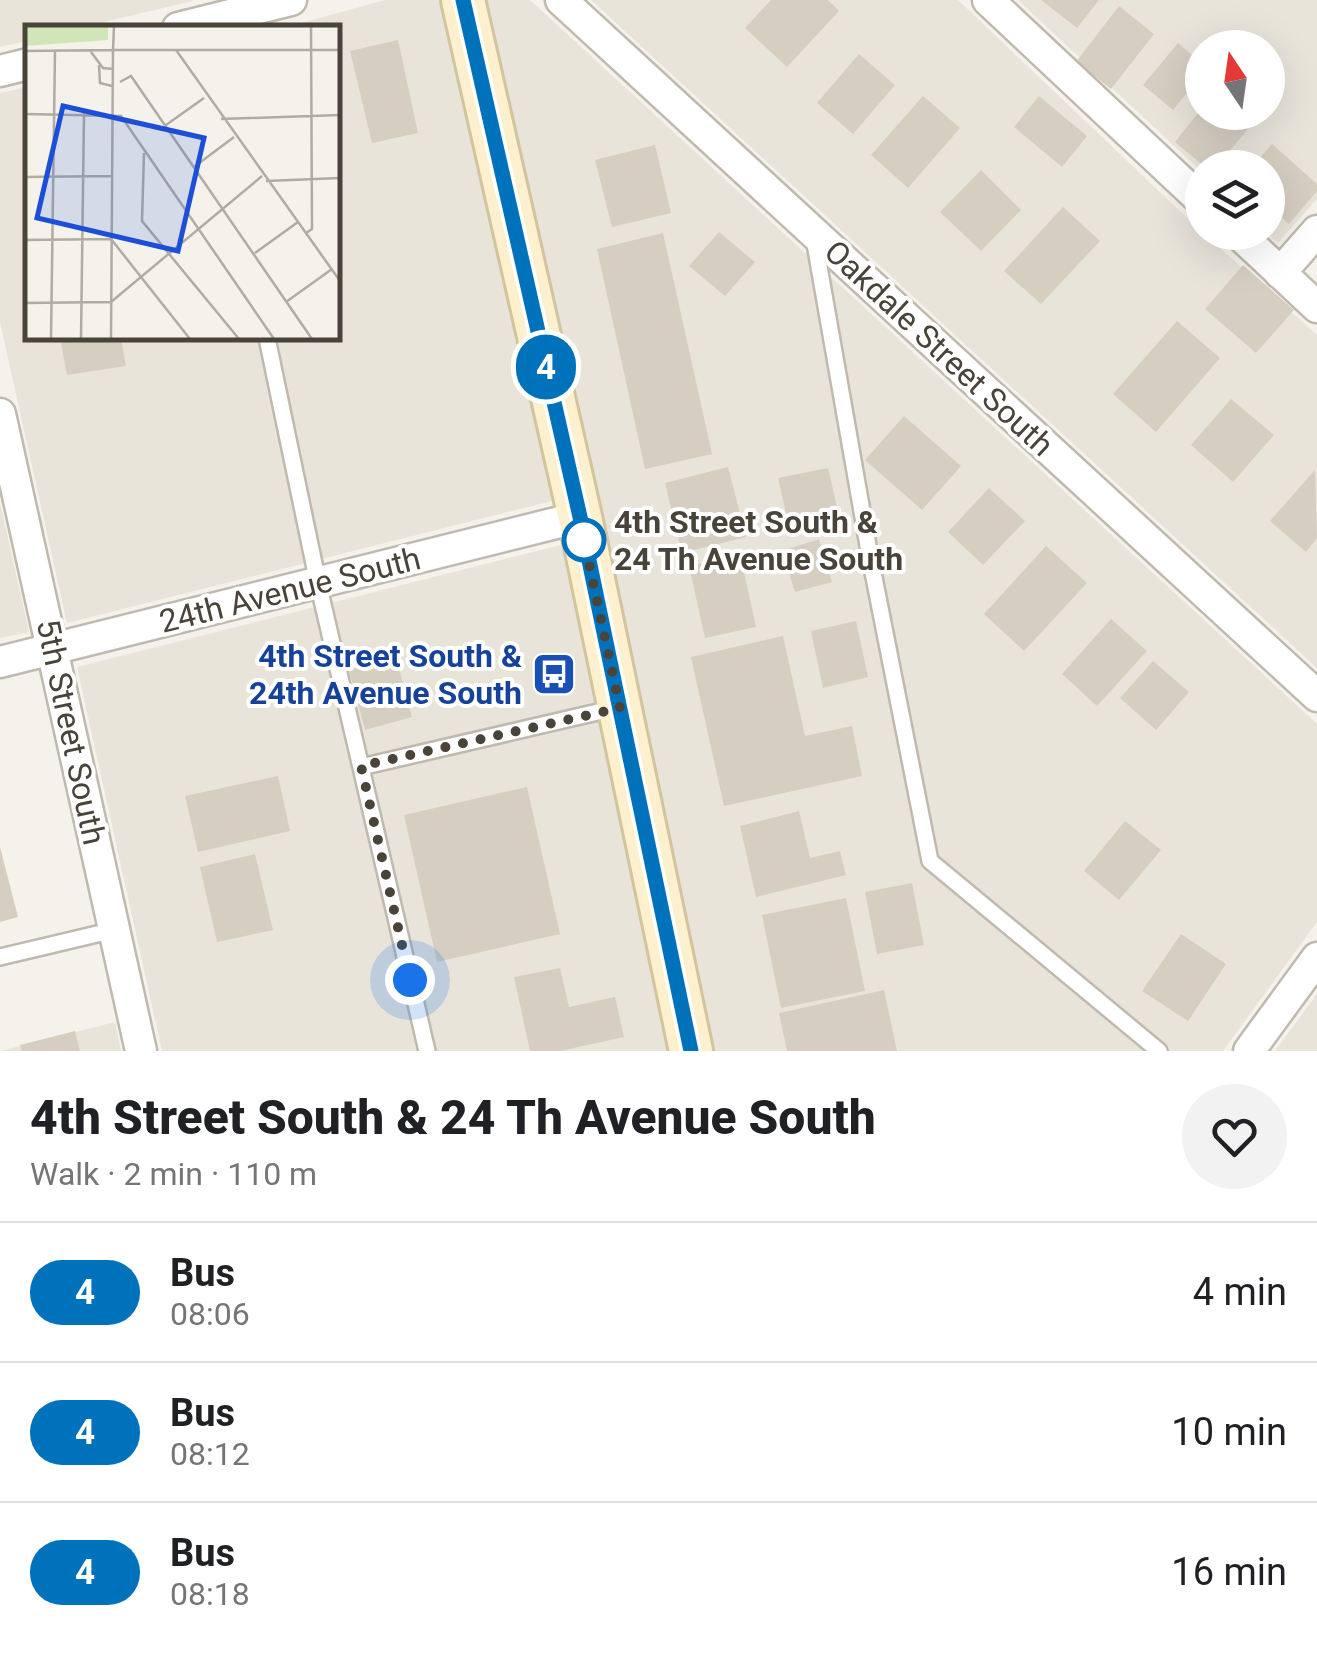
<!DOCTYPE html>
<html lang="en">
<head>
<meta charset="utf-8">
<style>
  body { margin:0; font-family:Roboto,sans-serif; background:#f2f2f2; color:#202124; height:100vh; display:flex; flex-direction:column; font-size:38px; white-space:nowrap }
  * { box-sizing:border-box; margin:0 }
  p { font-size:32px; color:#757577 }
  .icon { flex:none; width:55px; height:55px; fill:none; stroke:currentColor; stroke-width:2; stroke-linecap:round; stroke-linejoin:round }
  .map { position:relative; height:1051px; overflow:hidden }
  .details { display:flex; flex-direction:column; background:#fff; flex:1 }
  .details>* { flex:none }
  .badge { padding:0 20px; border-radius:32px; font-size:35px; line-height:65px }
  .needle { width:65px; rotate:347deg }
  .controls { position:absolute; left:1185px; top:30px; display:grid; gap:20px }
  .controls a { display:grid; place-items:center; width:100px; height:100px; border-radius:50%; background:#fff; box-shadow:0 10px 40px #0002; font-size:50px }
  .you { position:absolute; width:50px; height:50px; margin:-25px; border:8px solid #fff; border-radius:50%; background:#1a73e8; box-shadow:0 0 0 15px #1a73e833 }
  .map>.badge { position:absolute; translate:-50% -50%; box-shadow:0 0 0 5px #fff }
  .round { display:grid; place-items:center; flex:none; width:105px; height:105px; border-radius:52px; background:#f2f2f2 }
  .headline { display:flex; align-items:center; justify-content:space-between; height:170px; padding:0 30px }
  h1 { font-size:48px; font-weight:800; line-height:75px }
  ul { padding:0; list-style:none }
  li { display:flex; align-items:center; gap:30px; height:140px; padding:0 30px; border-top:2px solid #e0e0e0 }
  li div { flex:1 }
  li b { display:block; font-size:38px }
  li em { font-style:normal }
  li .badge { min-width:110px; font-weight:700; text-align:center }
  .map>svg:first-child { display:block }
  .residential { fill:#e8e4da; fill-rule:evenodd }
  .building { fill:#d6cec1 }
  .lines { fill:none; stroke-linecap:round; stroke-linejoin:round }
  .lane-casing { stroke:#c0baae; stroke-width:20 }
  .street-casing { stroke:#c0baae; stroke-width:35 }
  .secondary-casing { stroke:#d2c49d; stroke-width:48 }
  .lane { stroke:#fff; stroke-width:15 }
  .street { stroke:#fff; stroke-width:30 }
  .secondary { stroke:#fcf0ce; stroke-width:42 }
  .line-casing { stroke:#fff; stroke-width:22 }
  .line { stroke:#0072bc; stroke-width:15 }
  .walk { stroke:#494339; stroke-width:10; stroke-dasharray:0 18 }
  .stop-dot { fill:#fff; stroke:#0072bc; stroke-width:5 }
  .labels { text-anchor:middle; stroke-width:8; stroke-linejoin:round; paint-order:stroke }
  .street-label { font-size:32px; fill:#494339; stroke:#fff }
  .stop-label { font-size:32px; font-weight:bold; fill:#494339; stroke:#fff; text-anchor:start }
  .transit-label { font-size:32px; font-weight:bold; fill:#164399; stroke:#fff; text-anchor:end }
  .inset-road { fill:none; stroke:#b0aca4; stroke-width:2.5 }
  .view { fill:#1d4ed8; fill-opacity:0.15; stroke:#1d4ed8; stroke-width:5 }
  .inset-edge { fill:none; stroke:#494339; stroke-width:5 }
</style>
</head>
<body>
<div class="map">
<svg width="1317" height="1051" viewBox="0 0 1317 1051">
  <rect width="100%" height="100%" fill="#f5f2eb"/>
  <!-- residential -->
  <path class="residential" d="M0,0H192L193,1L83,27L28,28L27,41L0,47Z
    M385,0H442L556,500L67,623L0,322V93L27,87L28,338H338V28L287,27Z
    M483,0H530L1317,724V922L1223,1051H712L605,534Z
    M591,0H958L1202,232L1317,335V668Z
    M1018,0H1317V199L1278,243L1267,233L1268,168H1202V172ZM1202,48H1268V112H1202Z
    M0,503L29,632L0,638Z
    M565,544L671,1051H162L77,667Z
    M1317,994V1051H1275Z
    M115,1022L121,1051H0Z"/>
  <!-- building -->
  <path class="building" d="M771,0H828L839,11L787,67L745,28Z
    M1041,0H1099L1077,28Z
    M1119,6L1154,34L1111,89L1076,62Z
    M398,40L418,133L372,143L350,51Z
    M1178,43L1202,64V74L1173,110L1143,85Z
    M859,54L895,85L853,134L817,103Z
    M923,96L960,128L908,188L871,155Z
    M1039,96L1087,136L1062,167L1014,127Z
    M1202,108V112H1237L1252,124L1216,168H1206L1175,142Z
    M1272,144L1317,184V191L1289,224L1268,205V168H1251Z
    M655,145L671,213L612,227L595,160Z
    M981,170L1021,210L981,251L940,212Z
    M1063,207L1100,241L1041,304L1004,271Z
    M719,232L755,262L725,296L689,266Z
    M663,233L712,454L645,469L597,249Z
    M1243,265L1294,310L1256,353L1205,309Z
    M1177,321L1220,358L1156,432L1113,394Z
    M60,338H121L126,366L67,375Z
    M1231,399L1274,435L1233,482L1191,445Z
    M904,416L961,466L922,510L865,460Z
    M728,467L746,537L682,553L665,483Z
    M828,468L838,511L788,522L778,478Z
    M1315,470L1317,538L1306,552L1270,521Z
    M989,488L1025,521L983,565L948,532Z
    M819,539L832,582L795,592L782,551Z
    M1046,546L1087,583L1024,651L984,614Z
    M740,554L756,627L705,638L689,566Z
    M1111,619L1147,651L1097,706L1062,674Z
    M856,621L868,677L823,688L811,631Z
    M783,636L805,736L852,726L862,776L724,806L691,657Z
    M396,657L412,717L365,730L349,670Z
    M1153,661L1189,692L1156,730L1120,698Z
    M278,776L290,831L198,852L185,796Z
    M527,787L560,934L437,962L404,815Z
    M799,811L810,858L840,851L846,875L756,897L740,826Z
    M1125,821L1161,850L1119,900L1084,871Z
    M0,847L18,917L0,922Z
    M255,854L273,930L217,942L200,867Z
    M912,883L924,945L877,954L865,892Z
    M846,898L865,991L781,1008L762,915Z
    M1181,934L1226,964L1188,1021L1142,991Z
    M560,968L569,1007L615,997L624,1037L560,1051H530L514,977Z
    M884,990L897,1051H787L779,1013Z
    M75,1031L80,1051H22L20,1045Z"/>
  <g class="lines">
    <!-- lane casing -->
    <g class="lane-casing">
      <path id="lane" d="M814,238L870,557L930,861L1159,1051
        M267,338L318,583L427,1051
        M361,767L615,708
        M0,957L114,930"/>
    </g>
    <!-- street casing -->
    <g class="street-casing">
      <path id="street" d="M561,0L1317,696
        M988,0L1202,201
        M178,28L291,0
        M0,71L28,64
        M1237,232L1317,307
        M1280,273L1317,231
        M0,414L141,1051
        M0,662L580,517
        M1249,1051L1317,958"/>
    </g>
    <!-- secondary casing -->
    <g class="secondary-casing">
      <path id="secondary" d="M463,0L580,517L691,1051"/>
    </g>
    <!-- lane -->
    <use href="#lane" class="lane"/>
    <!-- street -->
    <use href="#street" class="street"/>
    <!-- secondary -->
    <use href="#secondary" class="secondary"/>
  </g>
  <g class="lines">
    <!-- line casing -->
    <g class="line-casing">
      <path id="line" d="M463,0L580,517L691,1051"/>
    </g>
    <!-- line -->
    <use href="#line" class="line"/>
    <!-- walk -->
    <path class="walk" d="M410,980L361,766L620,708L584,540"/>
  </g>
  <!-- icons -->
  <defs>
    <g id="bus-square" transform="scale(2.25)"><rect x="-9" y="-9" width="18" height="18" rx="4" fill="#1a4fb4" stroke="#fff"/><path d="M-5-6H5V4H4V6H2V4H-2V6H-4V4H-5ZM-3.5-4V0h7V-4ZM-3.5 1.2v1.5H-2V1.2ZM2 1.2v1.5H3.5V1.2Z" fill="#fff"/></g>
  </defs>
  <g fill-rule="evenodd">
    <use href="#bus-square" x="554" y="674"/>
  </g>
  <!-- markers -->
  <circle class="stop-dot" cx="584" cy="540" r="20"/>
  <g class="labels">
    <!-- street labels -->
    <g class="street-label">
      <text transform="translate(939 348) rotate(43)" y="11">Oakdale Street South</text>
      <text transform="translate(290 590) rotate(-14)" y="11">24th Avenue South</text>
      <text transform="translate(71 732) rotate(78)" y="11">5th Street South</text>
    </g>
    <!-- stop labels -->
    <g class="stop-label">
      <text x="614" y="533">4th Street South &amp;<tspan x="614" dy="37">24 Th Avenue South</tspan></text>
    </g>
    <!-- transit labels -->
    <g class="transit-label">
      <text x="522" y="667">4th Street South &amp;<tspan x="522" dy="37">24th Avenue South</tspan></text>
    </g>
  </g>
  <!-- overview -->
  <g transform="translate(25 25)">
    <rect width="315" height="315" fill="#f5f2eb"/>
    <path d="M0,1H83V15L0,21Z" fill="#d1e6b7"/>
    <path class="inset-road" d="M151,25L315,256M0,26L88,25L89,1M66,27L78,43L88,44M74,40L75,58L87,61M95,57L106,51L287,314M0,89L96,91L249,314M196,94L315,90M141,100L179,73M119,128L117,196L214,314M169,142L209,112M0,152L88,151M241,156L315,153M281,208L287,204L286,1M0,215L86,214L165,314M230,228L273,197M261,277L307,244M0,278L86,277L237,151M26,314L30,26M56,314L59,88M86,314L88,25H315"/>
    <path class="view" d="M38,81L179,113L153,226L12,193Z"/>
    <rect width="315" height="315" class="inset-edge"/>
  </g>
</svg>
<div class="controls">
<a><svg class="needle" viewBox="-14 -14 28 28"><path d="M0-13l5 13h-10z" fill="#e53935"/><path d="M0 13l5-13h-10z" fill="#757577"/></svg></a>
<a><svg class="icon" aria-label="layers" viewBox="0 0 24 24"><path d="M12 4l9 5-9 5-9-5zM3 14l9 5 9-5"/></svg></a>
</div>
<div class="you" style="left:410px;top:980px"></div>
<b class="badge" style="left:546px;top:367px;background:#0072bc;color:#fff">4</b>
</div>
<section class="details">
<div class="headline"><div><h1>4th Street South &amp; 24 Th Avenue South</h1><p>Walk · 2 min · 110 m</p></div><a class="round"><svg class="icon" aria-label="heart" viewBox="0 0 24 24"><path d="M12 20l-8-8c-3-5 5-10 8-4 3-6 11-1 8 4z"/></svg></a></div>
<ul>
<li><span class="badge" style="background:#0072bc;color:#fff">4</span><div><b>Bus</b><p>08:06</p></div><em>4 min</em></li>
<li><span class="badge" style="background:#0072bc;color:#fff">4</span><div><b>Bus</b><p>08:12</p></div><em>10 min</em></li>
<li><span class="badge" style="background:#0072bc;color:#fff">4</span><div><b>Bus</b><p>08:18</p></div><em>16 min</em></li>
</ul>
</section>
</body>
</html>
